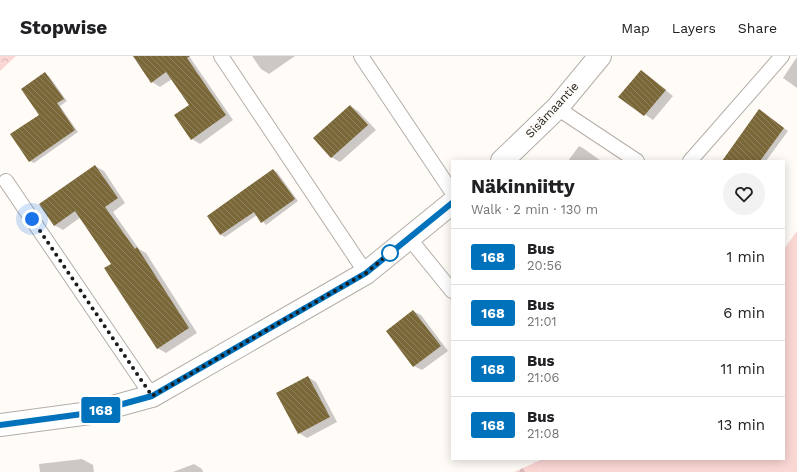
<!DOCTYPE html>
<html lang="en">
<head>
<meta charset="utf-8">
<style>
  body { margin:0; font-family:"Work Sans",sans-serif; background:#f2f2f2; color:#202124; height:100vh; display:flex; flex-direction:column; font-size:15px; white-space:nowrap }
  * { box-sizing:border-box; margin:0 }
  p { font-size:13px; color:#757577 }
  .icon { flex:none; width:22px; height:22px; fill:none; stroke:currentColor; stroke-width:2; stroke-linecap:round; stroke-linejoin:round }
  .map { position:relative; flex:1; overflow:hidden }
  .details { position:absolute; left:451px; top:104px; width:334px; height:300px; display:flex; flex-direction:column; background:#fff; border-radius:0px; box-shadow:0 2px 10px #0003 }
  .details>* { flex:none }
  .badge { padding:0 8px; border-radius:3px; font-size:14px; line-height:26px }
  .you { position:absolute; width:20px; height:20px; margin:-10px; border:3px solid #fff; border-radius:50%; background:#1a73e8; box-shadow:0 0 0 6px #1a73e833 }
  .map>.badge { position:absolute; translate:-50% -50%; box-shadow:0 0 0 2px #fff }
  .round { display:grid; place-items:center; flex:none; width:42px; height:42px; border-radius:21px; background:#f2f2f2 }
  .head { display:flex; align-items:center; justify-content:space-between; height:68px; padding:0 20px }
  h1 { font-size:19px; font-weight:700; line-height:30px }
  ul { padding:0; list-style:none }
  li { display:flex; align-items:center; gap:12px; height:56px; padding:0 20px; border-top:1px solid #e0e0e0 }
  li div { flex:1 }
  li b { display:block; font-size:15px }
  li em { font-style:normal }
  li .badge { min-width:44px; font-weight:700; text-align:center }
  header { display:flex; align-items:center; gap:24px; box-sizing:border-box; height:56px; padding:0 20px; background:#fff; border-bottom:1px solid #e0e0e0 }
  header strong { font-size:19px }
  nav { display:flex; gap:22px; margin-inline-start:auto; font-size:14px }
  .map>svg:first-child { display:block }
  .grass { fill:#fbd7d4 }
  .forest { fill:url(#forest-firs) }
  .park { fill:url(#park-crowns) }
  .shadow { fill:#0003 }
  .building { fill:url(#building-back-hatch) }
  .lines { fill:none; stroke-linecap:round; stroke-linejoin:round }
  .lane-casing { stroke:#b4aea8; stroke-width:16 }
  .street-casing { stroke:#b4aea8; stroke-width:24 }
  .lane { stroke:#fff; stroke-width:14 }
  .street { stroke:#fff; stroke-width:22 }
  .line-casing { stroke:#fff; stroke-width:9 }
  .line { stroke:#0072bc; stroke-width:6 }
  .walk { stroke:#1d1b19; stroke-width:4; stroke-dasharray:0 7.2 }
  .stop-dot { fill:#fff; stroke:#0072bc; stroke-width:2 }
  .labels { text-anchor:middle; stroke-width:3; stroke-linejoin:round; paint-order:stroke }
  .street-label { font-size:12px; fill:#1d1b19; stroke:#fffbf7 }
</style>
</head>
<body>
<header>
<strong>Stopwise</strong>
<nav><a>Map</a><a>Layers</a><a>Share</a></nav>
</header>
<div class="map">
<svg width="797" height="416" viewBox="0 0 797 416">
  <defs>
    <pattern id="forest-firs" width="22" height="20" patternUnits="userSpaceOnUse"><rect width="22" height="20" fill="#fbd7d4"/><path d="M5 1l3.5 6h-7zM16 11l3.5 6h-7z" fill="#d7b8b5"/></pattern>
    <pattern id="park-crowns" width="20" height="18" patternUnits="userSpaceOnUse"><rect width="20" height="18" fill="#fbd7d4"/><path d="M2 6a3 3 0 1 1 6 0M12 15a3 3 0 1 1 6 0" fill="none" stroke="#d7b8b5"/></pattern>
    <pattern id="building-back-hatch" width="6" height="6" patternUnits="userSpaceOnUse"><rect width="6" height="6" fill="#7b6838"/><path d="M-1 5l2 2M0 0l6 6M5-1l2 2" fill="none" stroke="#8e815f"/></pattern>
  </defs>
  <rect width="100%" height="100%" fill="#fffbf7"/>
  <!-- grass -->
  <path class="grass" d="M797,175V416H538L545,403H784V193Z"/>
  <!-- forest -->
  <path class="forest" d="M543,403H545L538,416H514Z"/>
  <!-- park -->
  <path class="park" d="M0,0H16L0,15Z"/>
  <!-- shadow -->
  <path class="shadow" d="M139,0H189L233,64L200,88L192,83L190,49L172,23L160,31L152,26Z
    M252,0H295L269,18L261,13Z
    M797,1V32L783,22Z
    M641,15L673,40L653,64L620,41Z
    M45,18L49,20L67,45L60,50L78,76L34,107L30,105L40,59Z
    M350,50L358,55L376,74L340,106L331,101Z
    M763,57L788,75L766,105H729Z
    M579,90L583,92L601,105H568Z
    M95,110L104,115L125,147L113,156L139,193L146,197L197,277L166,297L157,292L113,208L81,161L63,174L54,169Z
    M273,114L277,116L298,145L266,169L257,159L225,181L221,179L208,160Z
    M413,255L421,259L448,295L422,314L414,310Z
    M308,321L316,326L337,366L307,382L299,377Z
    M82,403L93,409L94,416H40L39,408Z
    M194,408L202,413L203,416H173Z"/>
  <!-- building -->
  <path class="building" d="M133,0H190L187,2L226,59L191,84L174,59L189,49L166,16L151,27Z
    M641,14L666,34L644,60L618,41Z
    M45,16L64,43L57,47L75,74L29,106L10,78L39,59L21,33Z
    M350,49L368,69L331,102L313,82Z
    M759,53L784,72L760,105H722Z
    M95,109L118,142L105,151L135,193L137,191L189,272L157,293L104,212L111,208L75,155L54,170L39,148Z
    M273,113L295,143L261,167L254,156L220,179L207,160Z
    M413,254L441,290L413,311L386,275Z
    M308,320L330,361L298,378L276,337Z"/>
  <g class="lines">
    <!-- lane casing -->
    <g class="lane-casing">
      <path id="lane" d="M221,0L366,217
        M361,0L452,136
        M557,52L637,105
        M690,105L782,0
        M6,125L152,340
        M409,182L452,235"/>
    </g>
    <!-- street casing -->
    <g class="street-casing">
      <path id="street" d="M502,105L557,52L600,0
        M0,369L90,357L152,340L366,217L452,147"/>
    </g>
    <!-- lane -->
    <use href="#lane" class="lane"/>
    <!-- street -->
    <use href="#street" class="street"/>
  </g>
  <g class="lines">
    <!-- line casing -->
    <g class="line-casing">
      <path id="line" d="M0,369L90,357L152,340L366,217L452,147"/>
    </g>
    <!-- line -->
    <use href="#line" class="line"/>
    <!-- walk -->
    <path class="walk" d="M32,163L152,340L366,217L390,197"/>
  </g>
  <!-- markers -->
  <circle class="stop-dot" cx="390" cy="197" r="8"/>
  <g class="labels">
    <!-- street labels -->
    <g class="street-label">
      <text transform="translate(552 54) rotate(-47)" y="4">Sisämaantie</text>
    </g>
  </g>
</svg>
<div class="you" style="left:32px;top:163px"></div>
<b class="badge" style="left:101px;top:354px;background:#0072bc;color:#fff">168</b>
<section class="details">
<div class="head"><div><h1>Näkinniitty</h1><p>Walk · 2 min · 130 m</p></div><a class="round"><svg class="icon" aria-label="heart" viewBox="0 0 24 24"><path d="M12 20l-8-8c-3-5 5-10 8-4 3-6 11-1 8 4z"/></svg></a></div>
<ul>
<li><span class="badge" style="background:#0072bc;color:#fff">168</span><div><b>Bus</b><p>20:56</p></div><em>1 min</em></li>
<li><span class="badge" style="background:#0072bc;color:#fff">168</span><div><b>Bus</b><p>21:01</p></div><em>6 min</em></li>
<li><span class="badge" style="background:#0072bc;color:#fff">168</span><div><b>Bus</b><p>21:06</p></div><em>11 min</em></li>
<li><span class="badge" style="background:#0072bc;color:#fff">168</span><div><b>Bus</b><p>21:08</p></div><em>13 min</em></li>
</ul>
</section>
</div>
</body>
</html>
